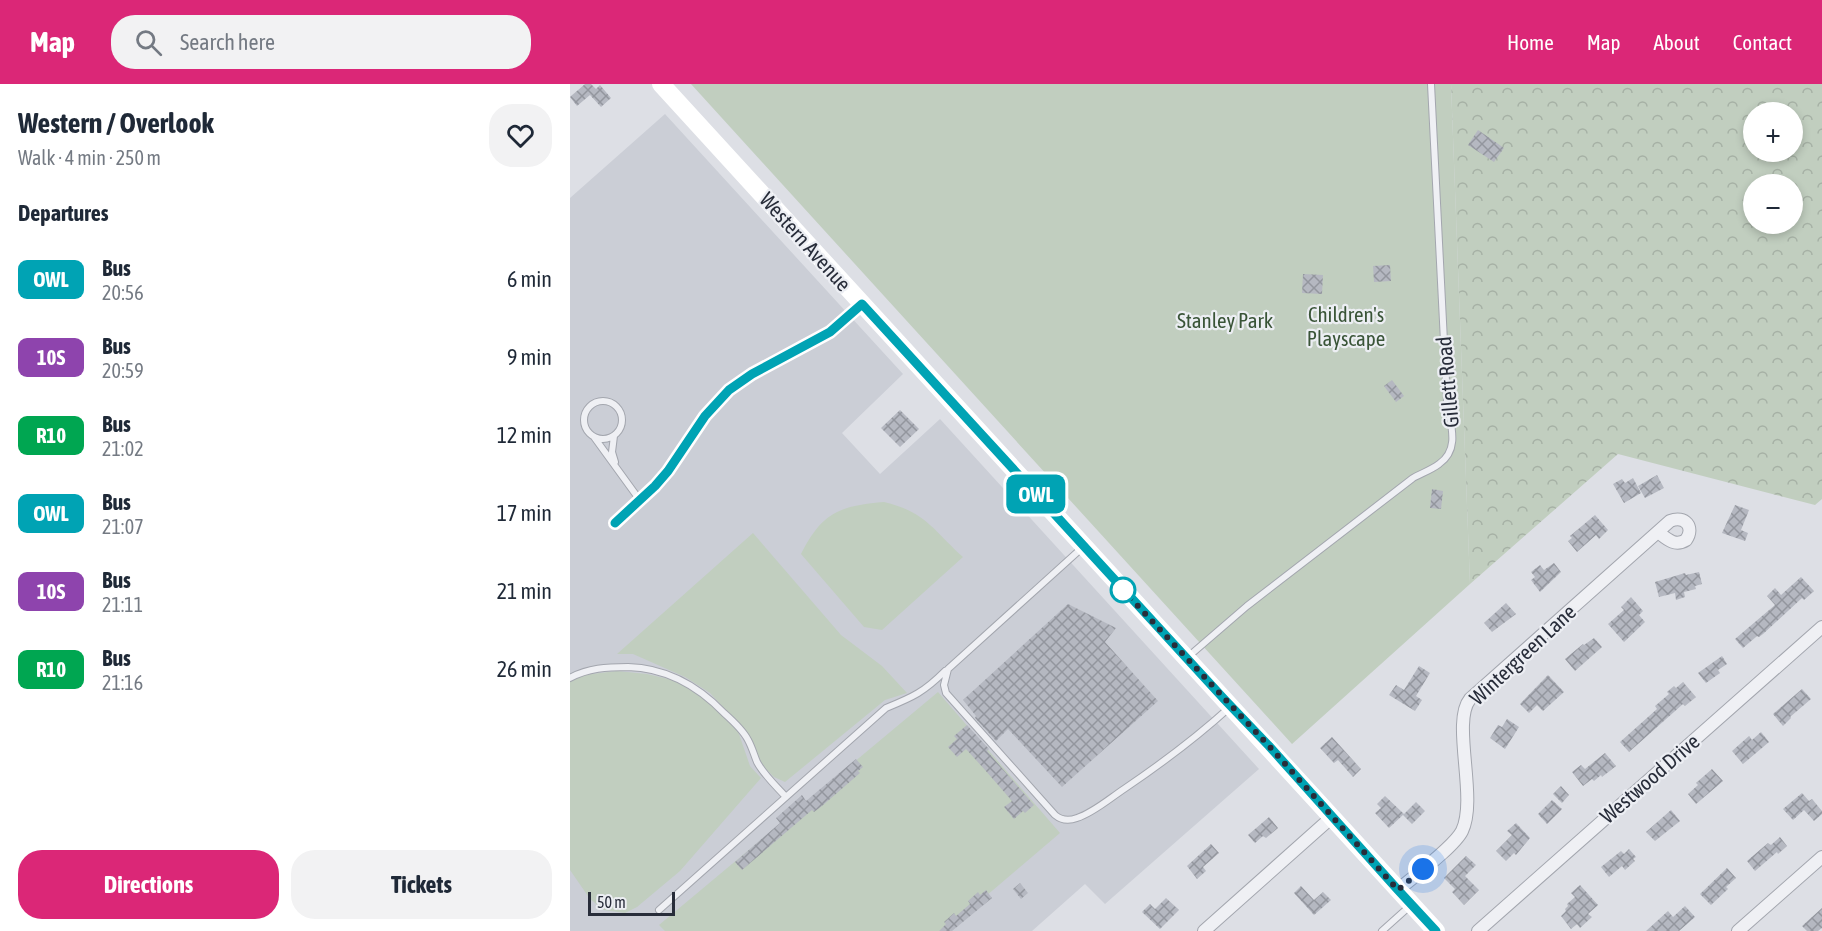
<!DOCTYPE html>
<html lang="en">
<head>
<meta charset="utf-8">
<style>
  body { margin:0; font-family:"Asap Condensed",sans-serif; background:#f2f2f3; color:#1f2937; height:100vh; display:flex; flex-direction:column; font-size:22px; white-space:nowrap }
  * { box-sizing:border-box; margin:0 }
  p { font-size:20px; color:#747a83 }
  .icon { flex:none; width:33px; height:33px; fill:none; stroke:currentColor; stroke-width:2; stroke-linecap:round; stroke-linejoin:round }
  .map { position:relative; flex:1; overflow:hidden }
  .drawer { display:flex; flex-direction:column; background:#fff; width:570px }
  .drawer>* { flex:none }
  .badge { padding:0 12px; border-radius:9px; font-size:21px; line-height:39px }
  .tools { position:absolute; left:1173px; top:18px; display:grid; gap:12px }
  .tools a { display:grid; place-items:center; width:60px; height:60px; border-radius:50%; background:#fff; box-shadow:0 3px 9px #0003; font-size:30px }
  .scale { position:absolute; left:18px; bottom:15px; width:87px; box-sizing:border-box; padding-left:6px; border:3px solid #282d3a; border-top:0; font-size:16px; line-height:21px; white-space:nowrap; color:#282d3a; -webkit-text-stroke:4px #eceef3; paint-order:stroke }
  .you { position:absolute; width:30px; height:30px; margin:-15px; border:4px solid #fff; border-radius:50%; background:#1a73e8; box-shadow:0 0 0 9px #1a73e833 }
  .map>.badge { position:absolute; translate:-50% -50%; box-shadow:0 0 0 3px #fff }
  h2 { padding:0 18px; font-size:22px; line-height:54px }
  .round { display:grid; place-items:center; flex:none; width:63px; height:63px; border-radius:24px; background:#f2f2f3 }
  .summary { display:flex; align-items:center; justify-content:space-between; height:102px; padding:0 18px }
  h1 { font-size:28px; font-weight:700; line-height:45px }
  .cta { display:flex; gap:12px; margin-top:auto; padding:12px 18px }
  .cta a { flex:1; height:69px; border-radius:24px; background:#db2777; color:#fff; font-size:24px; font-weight:700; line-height:69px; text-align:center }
  .cta a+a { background:#f2f2f3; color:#1f2937 }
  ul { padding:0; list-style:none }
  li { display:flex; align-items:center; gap:18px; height:78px; padding:0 18px }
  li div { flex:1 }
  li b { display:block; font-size:22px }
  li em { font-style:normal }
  li .badge { min-width:66px; font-weight:700; text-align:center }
  header { display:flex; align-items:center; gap:36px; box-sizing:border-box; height:84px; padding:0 30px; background:#db2777; color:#fff }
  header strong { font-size:28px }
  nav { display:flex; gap:33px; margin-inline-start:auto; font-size:21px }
  .search { width:420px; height:54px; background:#f2f2f3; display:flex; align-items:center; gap:15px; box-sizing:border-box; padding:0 21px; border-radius:24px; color:#747a83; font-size:22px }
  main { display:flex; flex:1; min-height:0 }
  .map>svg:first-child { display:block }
  .built { fill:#cbced6 }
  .forest { fill:url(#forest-crowns); fill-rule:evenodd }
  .park { fill:#c1cebf }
  .building { fill:url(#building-cross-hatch) }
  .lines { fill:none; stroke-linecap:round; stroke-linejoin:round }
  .lane-casing { stroke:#a3a6ae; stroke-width:8 }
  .street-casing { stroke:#a3a6ae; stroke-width:14 }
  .lane { stroke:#eff0f4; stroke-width:6 }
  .street { stroke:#eff0f4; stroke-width:12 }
  .secondary { stroke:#fff; stroke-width:18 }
  .line-casing { stroke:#fff; stroke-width:14 }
  .line { stroke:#00a3b4; stroke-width:9 }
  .walk { stroke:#282d3a; stroke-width:6; stroke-dasharray:0 10.8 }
  .stop-dot { fill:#fff; stroke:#00a3b4; stroke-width:3 }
  .labels { text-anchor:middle; stroke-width:4.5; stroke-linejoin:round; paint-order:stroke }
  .street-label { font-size:21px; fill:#282d3a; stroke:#eceef3 }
  .park-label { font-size:21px; fill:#395437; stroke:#eceef3 }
</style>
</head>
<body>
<header>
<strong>Map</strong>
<div class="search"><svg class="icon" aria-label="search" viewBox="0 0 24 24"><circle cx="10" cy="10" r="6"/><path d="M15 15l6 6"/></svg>Search here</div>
<nav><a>Home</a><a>Map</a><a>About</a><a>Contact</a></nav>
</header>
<main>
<section class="drawer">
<div class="summary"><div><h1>Western / Overlook</h1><p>Walk · 4 min · 250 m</p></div><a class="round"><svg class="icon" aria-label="heart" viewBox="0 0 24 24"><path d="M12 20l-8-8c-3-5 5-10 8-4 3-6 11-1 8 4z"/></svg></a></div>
<h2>Departures</h2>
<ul>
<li><span class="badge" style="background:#00a3b4;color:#fff">OWL</span><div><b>Bus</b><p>20:56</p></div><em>6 min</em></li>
<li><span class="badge" style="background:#8e44ad;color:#fff">10S</span><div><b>Bus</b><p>20:59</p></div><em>9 min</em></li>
<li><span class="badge" style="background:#00a651;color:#fff">R10</span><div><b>Bus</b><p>21:02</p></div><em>12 min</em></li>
<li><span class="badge" style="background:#00a3b4;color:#fff">OWL</span><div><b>Bus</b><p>21:07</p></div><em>17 min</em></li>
<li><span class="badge" style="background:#8e44ad;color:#fff">10S</span><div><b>Bus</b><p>21:11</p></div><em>21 min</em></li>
<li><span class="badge" style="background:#00a651;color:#fff">R10</span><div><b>Bus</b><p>21:16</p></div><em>26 min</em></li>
</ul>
<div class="cta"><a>Directions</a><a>Tickets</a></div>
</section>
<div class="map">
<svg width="1252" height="847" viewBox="0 0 1252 847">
  <defs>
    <pattern id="forest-crowns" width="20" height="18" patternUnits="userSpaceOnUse" patternTransform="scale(1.5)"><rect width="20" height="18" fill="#c1cebf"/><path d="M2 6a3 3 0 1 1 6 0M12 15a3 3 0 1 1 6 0" fill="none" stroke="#a6b1a5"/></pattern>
    <pattern id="building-cross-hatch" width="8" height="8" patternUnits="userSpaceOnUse" patternTransform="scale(1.5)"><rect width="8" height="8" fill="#b5b8c1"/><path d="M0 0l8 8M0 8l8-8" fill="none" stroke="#93969e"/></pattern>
  </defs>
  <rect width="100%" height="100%" fill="#dddfe5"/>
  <!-- built -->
  <path class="built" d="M95,30L333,290L272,349L310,390L370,335L689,685L535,820L515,800L462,847H0V114Z"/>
  <!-- forest -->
  <path class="forest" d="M881,0H1252V415L1245,421L1048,370L900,500ZM1184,28H1222V68H1184ZM1184,100H1222V140H1184Z"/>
  <!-- park -->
  <path class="park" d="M121,0H881L900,500L722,660Z
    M314,418C356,428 363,446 393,473L312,546L294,543L231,470C252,429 268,422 314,418Z
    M183,449L271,551L312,582L337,609L315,616L215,698L204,693L193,682L178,650L140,609L115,593L63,570H47Z
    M47,587L77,590L107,597L136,616L168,647L180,682L191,694L110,787L67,823L55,829L34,826L20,815L0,786V597L13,591Z
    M368,608L490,749L375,847H95L89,841Z"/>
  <!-- building -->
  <path class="building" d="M15,0H21L26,5L30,1L41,14L31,23L20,11L7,22L0,13Z
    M908,46L934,64L924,78L898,61Z
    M820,181L821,197L804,198L803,182Z
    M733,190L753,191L752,210L732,209Z
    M822,296L834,312L826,318L814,302Z
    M330,326L349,345L330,363L311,344Z
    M1087,391L1094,404L1075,414L1068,402Z
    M1063,394L1071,409L1054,419L1043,400L1052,395L1055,399Z
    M862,405L873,407L871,425L860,424Z
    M1165,421L1179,426L1171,446L1178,449L1175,457L1152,449Z
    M1025,431L1038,446L1029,455L1026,451L1007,468L998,457L1002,454L1000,452Z
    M984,479L991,488L970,508L961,496L965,493L961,488L970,481L974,486Z
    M1129,488L1132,500L1125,502L1126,505L1114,508L1115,513L1106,516L1105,509L1089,513L1085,498L1115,489L1116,491Z
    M1231,493L1244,507L1234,516L1232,514L1193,550L1189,553L1187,552L1173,564L1165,555L1205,521L1197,512L1205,504L1211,511Z
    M1061,513L1073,527L1069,531L1075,538L1054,558L1038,540L1054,526L1051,523Z
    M936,519L946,530L922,548L914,539Z
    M498,520L546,544L535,558L588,617L492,703L438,645L426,657L405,634L406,632L393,616Z
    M1024,554L1032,563L1005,587L995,575L1013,560L1014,561Z
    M1152,572L1157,580L1148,586L1150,589L1136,599L1128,589Z
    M849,582L860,589L846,612L852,616L845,627L819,611L826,601L834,606Z
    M978,591L994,608L973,627L967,621L959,629L950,620Z
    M1113,598L1126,613L1115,622L1113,620L1059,668L1050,658L1087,625L1085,622L1099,610L1097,608L1104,602L1106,604Z
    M1232,605L1241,615L1220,633L1221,634L1213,642L1203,630Z
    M937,635L949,643L935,665L920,654L928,641L932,643Z
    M397,641L419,665L417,667L464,721L455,729L453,727L444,735L434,723L442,717L415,686L396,665L387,673L378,663L387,655L384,652Z
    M1191,648L1199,658L1173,680L1162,667L1179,652L1182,656Z
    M762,653L791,685L783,693L768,676L764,679L750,664Z
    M1035,669L1046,682L1032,693L1031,691L1024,697L1022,695L1013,702L1002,688L1011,681L1015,685Z
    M286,675L293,683L288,687L290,689L252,722L244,728L242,726L172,786L165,778L210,739L206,734L232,711L236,717Z
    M1142,685L1153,697L1126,720L1118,710L1128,701L1126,699Z
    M991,702L999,711L992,719L983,710Z
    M1232,709L1239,717L1242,715L1252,727V730L1244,737L1234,726L1223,736L1213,725Z
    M815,712L834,730L819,744L805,729L811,724L807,720Z
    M982,716L992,725L977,740L968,730Z
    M846,718L855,727L842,740L833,731Z
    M1101,726L1110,737L1085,757L1076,748Z
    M699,733L708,744L696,754L693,752L685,759L678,751Z
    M946,739L960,754L946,771L944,769L936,777L926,767L942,751L937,747Z
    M1210,753L1217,762L1208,770L1207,768L1185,787L1177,777L1198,759L1201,761Z
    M641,760L649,769L633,783L636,787L627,795L617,782Z
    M1059,765L1066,773L1063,775L1065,777L1055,786L1052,782L1039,793L1031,783L1051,767L1054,770Z
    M896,772L906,781L895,792L909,806L894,821L882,808L885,805L874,794Z
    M1157,784L1166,794L1156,803L1158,805L1141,821L1130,810Z
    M450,799L458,809L451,815L443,805Z
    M1010,801L1028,821L1018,830L1022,833L1010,844L1007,840L1001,845L991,832L996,827L995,825L998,822L997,820L1005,813L1001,809Z
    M731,802L744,816L753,808L761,816L744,831L724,809Z
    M416,806L422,814L382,847H369L376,840L374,838L384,829L386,832L400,820L398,817L408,808L410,811Z
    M596,814L609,826L590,845L572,828L580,820L585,825Z
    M1115,822L1125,833L1109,847H1076L1098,827L1103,833Z
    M1252,824V844L1248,847H1237L1232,842Z"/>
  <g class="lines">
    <!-- lane casing -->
    <g class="lane-casing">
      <path id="lane" d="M14 336a19 19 0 1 1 38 0a19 19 0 1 1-38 0Z
        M44,352L42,368L45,378
        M24,353L69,415
        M45,439L85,401L98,387L135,332L159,306L182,290L260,248L291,221
        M513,463L378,585L374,601L376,609L485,731C491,736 499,737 507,734C523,729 539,715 554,705C591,680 627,653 660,623
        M619,572L677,522L843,394C852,389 861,386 869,380C891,365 880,339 877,317L861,0
        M0,594C18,584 37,583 58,583C97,584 128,602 154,629C163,637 173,646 178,656C182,663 184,671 187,678C194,691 206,702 216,713
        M89,826L316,624C343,613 354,608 375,587
        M812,847L841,821"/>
    </g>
    <!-- street casing -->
    <g class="street-casing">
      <path id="street" d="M828,806C843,793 884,763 892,747C908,714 881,638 900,615L1100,437C1115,431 1125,443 1116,456C1105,463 1097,455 1088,448
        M634,847L762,733
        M908,847L1252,543
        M1168,847L1252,773"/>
    </g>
    <!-- lane -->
    <use href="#lane" class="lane"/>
    <!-- street -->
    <use href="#street" class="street"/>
    <!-- secondary -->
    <path class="secondary" d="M91,0L866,847"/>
  </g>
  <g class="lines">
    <!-- line casing -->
    <g class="line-casing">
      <path id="line" d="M45,439L85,402L98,387L135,332L159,306L182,290L260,248L292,220L654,615L699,662L828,806L866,847"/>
    </g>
    <!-- line -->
    <use href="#line" class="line"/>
    <!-- walk -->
    <path class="walk" d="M553,506L699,662L828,806L853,785"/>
  </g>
  <!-- markers -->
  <circle class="stop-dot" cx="553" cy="506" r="12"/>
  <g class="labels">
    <!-- street labels -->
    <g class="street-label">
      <text transform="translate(235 158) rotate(48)" y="7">Western Avenue</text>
      <text transform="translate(878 298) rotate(-95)" y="7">Gillett Road</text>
      <text transform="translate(953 571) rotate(-43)" y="7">Wintergreen Lane</text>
      <text transform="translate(1080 695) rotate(-41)" y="7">Westwood Drive</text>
    </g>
    <!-- park labels -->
    <g class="park-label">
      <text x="776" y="238">Children's<tspan x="776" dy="24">Playscape</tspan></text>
      <text x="655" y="244">Stanley Park</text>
    </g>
  </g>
</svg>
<div class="tools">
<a>+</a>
<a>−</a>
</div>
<div class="scale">50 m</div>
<div class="you" style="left:853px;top:785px"></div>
<b class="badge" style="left:466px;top:410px;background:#00a3b4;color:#fff">OWL</b>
</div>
</main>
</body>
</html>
